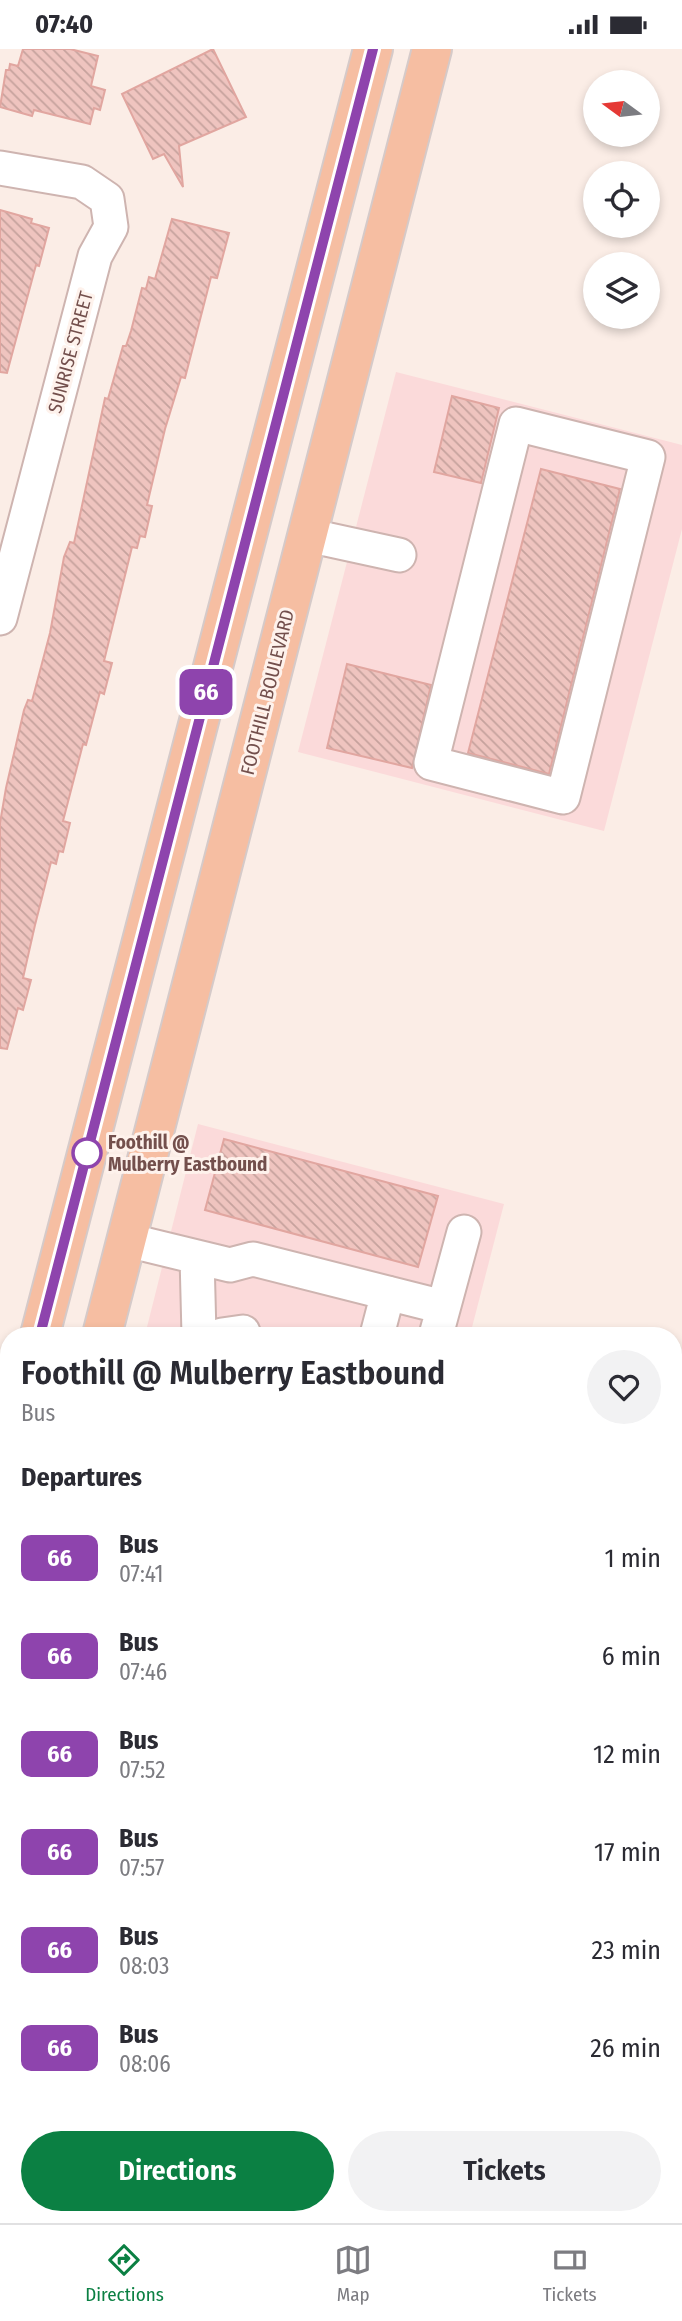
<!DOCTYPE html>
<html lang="en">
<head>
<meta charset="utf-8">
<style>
  body { margin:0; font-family:"Fira Sans Condensed",sans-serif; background:#f2f2f3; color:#2b2b33; height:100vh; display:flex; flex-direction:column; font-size:26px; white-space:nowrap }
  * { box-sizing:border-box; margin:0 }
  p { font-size:23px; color:#7c7c81 }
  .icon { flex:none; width:38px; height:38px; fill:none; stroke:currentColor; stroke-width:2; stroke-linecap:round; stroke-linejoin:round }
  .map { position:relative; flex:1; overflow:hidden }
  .drawer { position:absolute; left:0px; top:1278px; width:682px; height:898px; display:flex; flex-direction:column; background:#fff; border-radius:28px 28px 0 0; box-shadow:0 4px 10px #0003 }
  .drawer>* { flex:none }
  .badge { padding:0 14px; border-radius:10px; font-size:24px; line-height:46px }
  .needle { width:46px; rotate:285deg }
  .tools { position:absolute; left:583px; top:21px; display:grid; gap:14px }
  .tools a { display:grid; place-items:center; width:77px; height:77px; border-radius:50%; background:#fff; box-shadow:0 4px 10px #0003; font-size:35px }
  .map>.badge { position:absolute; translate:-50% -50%; box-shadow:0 0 0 4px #fff }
  h2 { padding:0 21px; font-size:26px; line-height:63px }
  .round { display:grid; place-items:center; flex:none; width:74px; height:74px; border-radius:37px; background:#f2f2f3 }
  .summary { display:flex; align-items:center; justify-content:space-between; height:119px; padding:0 21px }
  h1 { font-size:33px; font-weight:600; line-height:52px }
  .cta { display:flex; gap:14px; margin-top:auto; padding:14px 21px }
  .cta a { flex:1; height:80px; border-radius:42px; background:#0b8043; color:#fff; font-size:28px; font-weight:600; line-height:80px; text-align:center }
  .cta a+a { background:#f2f2f3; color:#2b2b33 }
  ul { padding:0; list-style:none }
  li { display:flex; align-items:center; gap:21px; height:98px; padding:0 21px }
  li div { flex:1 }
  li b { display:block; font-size:26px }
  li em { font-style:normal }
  li .badge { min-width:77px; font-weight:700; text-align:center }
  .status { display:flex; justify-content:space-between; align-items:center; height:49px; padding:0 35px; background:#fff; direction:ltr }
  .status svg { height:19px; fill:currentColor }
  .menu { display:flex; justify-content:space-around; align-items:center; height:98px; border-top:2px solid #e1e1e2; background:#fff; font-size:19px; color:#7c7c81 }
  .menu a { display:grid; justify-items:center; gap:4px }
  .menu .selected { color:#0b8043 }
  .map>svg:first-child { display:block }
  .residential { fill:#f4dfd8 }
  .commercial { fill:#fbdada }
  .building { fill:url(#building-back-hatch); stroke:#e1a6a0; stroke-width:2 }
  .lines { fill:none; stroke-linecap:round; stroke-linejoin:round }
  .minor-casing { stroke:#ceb4b0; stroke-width:37 }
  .major-casing { stroke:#d5cac9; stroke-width:42 }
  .minor { stroke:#fff; stroke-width:33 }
  .major { stroke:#f6bea2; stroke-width:38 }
  .line-casing { stroke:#fff; stroke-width:16 }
  .line { stroke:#8e44ad; stroke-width:10 }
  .stop-dot { fill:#fff; stroke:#8e44ad; stroke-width:3.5 }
  .labels { text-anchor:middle; stroke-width:6; stroke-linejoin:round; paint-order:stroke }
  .street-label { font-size:19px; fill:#734f4c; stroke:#fef2ec }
  .stop-label { font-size:19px; font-weight:bold; fill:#734f4c; stroke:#fef2ec; text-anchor:start }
</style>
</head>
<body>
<div class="status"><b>07:40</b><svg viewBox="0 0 49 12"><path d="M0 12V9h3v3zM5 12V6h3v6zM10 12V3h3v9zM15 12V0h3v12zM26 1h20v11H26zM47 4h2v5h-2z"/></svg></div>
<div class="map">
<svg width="682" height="2174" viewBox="0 0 682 2174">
  <defs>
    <pattern id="building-back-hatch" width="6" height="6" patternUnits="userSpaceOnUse" patternTransform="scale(1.75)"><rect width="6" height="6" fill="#efc4bf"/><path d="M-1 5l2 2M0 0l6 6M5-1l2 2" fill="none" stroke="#c6a29d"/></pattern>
  </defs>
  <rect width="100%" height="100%" fill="#fbede6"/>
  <!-- residential -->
  <path class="residential" d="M682,2077V2174H657L659,2167L674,2166V2108Z"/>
  <!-- commercial -->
  <path class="commercial" d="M396,323L682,396V480L604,782L298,703Z
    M198,1075L504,1155L470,1286H145Z"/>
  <!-- building -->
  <path class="building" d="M23,0H70L98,7L91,37L105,41L100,61L94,59L90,75L34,61L32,67L0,58L6,21H9L10,15L18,17Z
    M213,0L246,68L179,97L183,138L164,105L153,110L122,45Z
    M0,161L32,170L31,174L49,179L39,217L36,216L7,324L0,323Z
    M172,170L229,184L217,229L211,228L185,329L181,328L165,380L147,456L152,457L145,488L140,487L137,499L132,498L104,612L112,614L104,645L100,643L86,696L83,695L63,772L70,774L63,803L59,802L56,815L51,813L35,876L23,929L31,931L23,961L18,959L7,1000L0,999V774L6,739L24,661L28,651L32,652L50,584L64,508L70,493L74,494L105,349L108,350L123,297H126L131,282L142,239L146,240L149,228L155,230Z
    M452,347L499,359L481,434L434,423Z
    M541,420L620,440L549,725L468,704Z
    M347,615L431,636L412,719L327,699Z
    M224,1090L438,1147L418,1218L205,1161Z"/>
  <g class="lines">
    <!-- minor casing -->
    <g class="minor-casing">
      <path id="minor" d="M0,119L82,133L107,150L111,178L95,207L0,569
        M516,375L648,408L563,748L431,714Z
        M307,486L399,506
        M127,1191L230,1216L253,1210L443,1258
        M197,1208L199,1286
        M222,1286L243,1283L244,1286
        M377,1286L388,1244
        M436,1286L464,1183
        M674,1607L682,1609
        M0,1720L9,1722
        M0,2092L9,2094"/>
    </g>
    <!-- major casing -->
    <g class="major-casing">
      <path id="major" d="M40,1286L373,0
        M102,1286L432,0
        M0,1443L9,1408
        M0,1683L9,1649"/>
    </g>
    <!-- minor -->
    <use href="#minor" class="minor"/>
    <!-- major -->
    <use href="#major" class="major"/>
  </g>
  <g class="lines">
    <!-- line casing -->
    <g class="line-casing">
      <path id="line" d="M40,1286L373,0"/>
    </g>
    <!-- line -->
    <use href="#line" class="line"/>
  </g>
  <!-- markers -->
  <circle class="stop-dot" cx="87" cy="1104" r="14"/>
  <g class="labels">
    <!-- street labels -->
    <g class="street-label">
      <text transform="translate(70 303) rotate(-75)" y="7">SUNRISE STREET</text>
      <text transform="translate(267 643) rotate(-76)" y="7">FOOTHILL BOULEVARD</text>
    </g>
    <!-- stop labels -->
    <g class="stop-label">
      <text x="108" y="1100">Foothill @<tspan x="108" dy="22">Mulberry Eastbound</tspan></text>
    </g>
  </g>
</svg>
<div class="tools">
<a><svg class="needle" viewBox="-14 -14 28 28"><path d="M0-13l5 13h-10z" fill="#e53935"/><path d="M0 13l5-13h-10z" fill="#7c7c81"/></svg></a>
<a><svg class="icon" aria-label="locate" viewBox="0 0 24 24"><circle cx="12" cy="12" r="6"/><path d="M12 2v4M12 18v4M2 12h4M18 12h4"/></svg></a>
<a><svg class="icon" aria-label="layers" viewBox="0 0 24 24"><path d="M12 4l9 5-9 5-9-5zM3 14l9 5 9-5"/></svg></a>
</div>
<b class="badge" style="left:206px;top:643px;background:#8e44ad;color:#fff">66</b>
<section class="drawer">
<div class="summary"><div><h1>Foothill @ Mulberry Eastbound</h1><p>Bus</p></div><a class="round"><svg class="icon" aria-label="heart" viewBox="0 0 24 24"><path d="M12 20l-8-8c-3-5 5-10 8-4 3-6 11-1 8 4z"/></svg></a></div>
<h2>Departures</h2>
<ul>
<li><span class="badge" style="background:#8e44ad;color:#fff">66</span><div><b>Bus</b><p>07:41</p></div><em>1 min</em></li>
<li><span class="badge" style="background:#8e44ad;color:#fff">66</span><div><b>Bus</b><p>07:46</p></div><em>6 min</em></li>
<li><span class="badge" style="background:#8e44ad;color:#fff">66</span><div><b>Bus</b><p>07:52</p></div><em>12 min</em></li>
<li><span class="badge" style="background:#8e44ad;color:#fff">66</span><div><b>Bus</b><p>07:57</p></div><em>17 min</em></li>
<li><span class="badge" style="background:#8e44ad;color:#fff">66</span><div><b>Bus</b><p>08:03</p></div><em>23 min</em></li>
<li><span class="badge" style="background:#8e44ad;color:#fff">66</span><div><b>Bus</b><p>08:06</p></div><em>26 min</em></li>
</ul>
<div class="cta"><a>Directions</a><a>Tickets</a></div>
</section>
</div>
<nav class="menu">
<a class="selected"><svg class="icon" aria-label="directions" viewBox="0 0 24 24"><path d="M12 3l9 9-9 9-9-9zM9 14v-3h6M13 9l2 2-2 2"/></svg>Directions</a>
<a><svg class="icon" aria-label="map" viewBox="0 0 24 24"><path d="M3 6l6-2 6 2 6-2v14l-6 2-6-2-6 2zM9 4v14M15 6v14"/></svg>Map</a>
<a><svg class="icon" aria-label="tickets" viewBox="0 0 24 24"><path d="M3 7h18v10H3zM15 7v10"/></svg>Tickets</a>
</nav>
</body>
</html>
